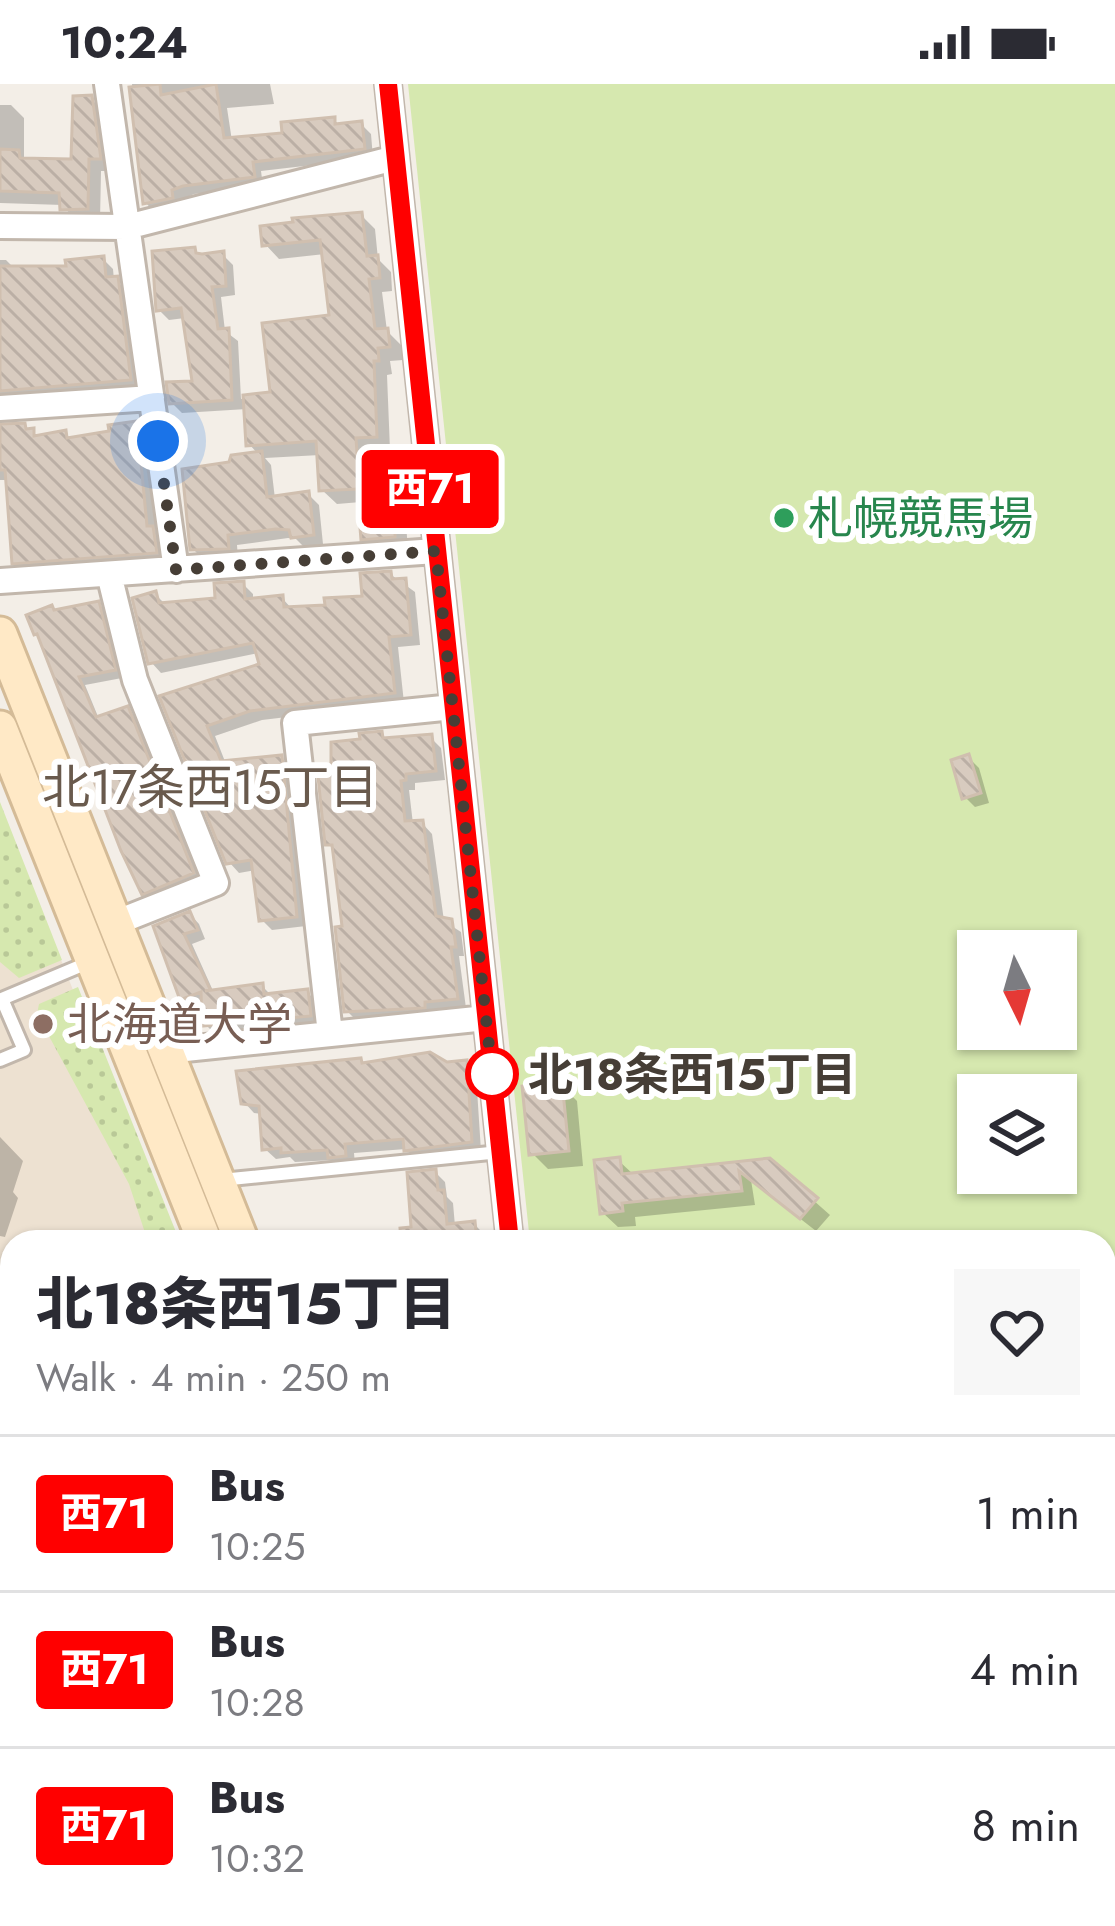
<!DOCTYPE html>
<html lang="en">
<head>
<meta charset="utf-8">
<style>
  body { margin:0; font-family:Jost,"Noto Sans JP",sans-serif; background:#f7f7f7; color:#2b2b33; height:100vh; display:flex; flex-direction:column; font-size:45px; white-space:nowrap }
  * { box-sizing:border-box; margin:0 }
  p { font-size:39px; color:#7c7c81 }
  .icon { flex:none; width:66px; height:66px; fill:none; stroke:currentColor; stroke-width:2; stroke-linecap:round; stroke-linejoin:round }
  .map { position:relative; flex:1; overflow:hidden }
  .details { position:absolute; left:0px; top:1146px; width:1116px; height:696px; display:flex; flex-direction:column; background:#fff; border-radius:36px 36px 0 0; box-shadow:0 3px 9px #0004 }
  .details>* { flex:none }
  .badge { padding:0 24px; border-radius:9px; font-size:42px; line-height:78px }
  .needle { width:78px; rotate:175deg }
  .controls { position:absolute; left:957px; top:846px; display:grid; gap:24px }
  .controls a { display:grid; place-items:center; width:120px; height:120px; border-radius:0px; background:#fff; box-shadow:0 3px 9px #0004; font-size:60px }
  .you { position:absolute; width:60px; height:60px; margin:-30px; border:9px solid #fff; border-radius:50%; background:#1a73e8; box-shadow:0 0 0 18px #1a73e833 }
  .map>.badge { position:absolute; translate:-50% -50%; box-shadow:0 0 0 6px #fff }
  .round { display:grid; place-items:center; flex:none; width:126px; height:126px; border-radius:0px; background:#f7f7f7 }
  .head { display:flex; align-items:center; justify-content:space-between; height:204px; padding:0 36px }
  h1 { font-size:57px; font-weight:800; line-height:90px }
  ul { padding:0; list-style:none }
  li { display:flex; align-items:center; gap:36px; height:156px; padding:0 36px; border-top:3px solid #e1e1e2 }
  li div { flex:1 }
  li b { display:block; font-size:45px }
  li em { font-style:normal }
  li .badge { min-width:132px; font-weight:700; text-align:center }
  .status { display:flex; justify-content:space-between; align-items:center; height:84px; padding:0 60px; background:#fff; direction:ltr }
  .status svg { height:33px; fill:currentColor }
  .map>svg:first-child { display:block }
  .education { fill:#ede1d1 }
  .grass { fill:url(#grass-dots) }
  .forest { fill:url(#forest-crowns) }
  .garden { fill:#d6e8af; fill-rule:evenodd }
  .shadow { fill:#0003 }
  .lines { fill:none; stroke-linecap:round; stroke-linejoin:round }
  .stream { stroke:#a3dbf0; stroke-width:8 }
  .building { fill:url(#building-back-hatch); stroke:#d0bfaf; stroke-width:3 }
  .lane-casing { stroke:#c2b7ac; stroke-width:18 }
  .street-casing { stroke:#c2b7ac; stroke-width:30 }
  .secondary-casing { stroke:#d4bb97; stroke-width:39 }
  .path { stroke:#c1ae9a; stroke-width:4.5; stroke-dasharray:6 6; stroke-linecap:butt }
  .lane { stroke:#fff; stroke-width:12 }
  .street { stroke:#fff; stroke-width:24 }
  .secondary { stroke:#ffe9c6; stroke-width:33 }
  .line-casing { stroke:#fff; stroke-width:27 }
  .line { stroke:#f00; stroke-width:18 }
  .walk { stroke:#463e36; stroke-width:12; stroke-dasharray:0 21.6 }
  .leisure-dot { fill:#2e9e5b; stroke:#fff; stroke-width:4.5 }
  .education-dot { fill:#8d6e63; stroke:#fff; stroke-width:4.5 }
  .stop-dot { fill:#fff; stroke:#f00; stroke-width:6 }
  .labels { text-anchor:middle; stroke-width:12; stroke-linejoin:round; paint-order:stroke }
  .leisure-label { font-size:45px; fill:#27864d; stroke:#fff; text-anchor:start }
  .education-label { font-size:45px; fill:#785e54; stroke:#fff; text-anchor:start }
  .stop-label { font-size:45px; font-weight:bold; fill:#463e36; stroke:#fff; text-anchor:start }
  .neighbourhood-label { font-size:48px; fill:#695a4d; stroke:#fff }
</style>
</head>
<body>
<div class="status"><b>10:24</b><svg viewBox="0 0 49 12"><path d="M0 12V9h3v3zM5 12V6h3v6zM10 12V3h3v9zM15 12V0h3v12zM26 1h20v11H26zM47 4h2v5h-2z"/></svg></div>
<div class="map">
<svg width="1115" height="1842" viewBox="0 0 1115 1842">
  <defs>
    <pattern id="grass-dots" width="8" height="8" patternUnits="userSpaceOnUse" patternTransform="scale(3)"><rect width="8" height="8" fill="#d6e8af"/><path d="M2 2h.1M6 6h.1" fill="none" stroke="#b9c897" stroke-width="1.8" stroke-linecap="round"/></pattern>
    <pattern id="forest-crowns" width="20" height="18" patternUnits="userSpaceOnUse" patternTransform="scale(3)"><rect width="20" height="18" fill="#d6e8af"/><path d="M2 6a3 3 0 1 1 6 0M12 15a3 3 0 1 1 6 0" fill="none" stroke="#b9c897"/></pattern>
    <pattern id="building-back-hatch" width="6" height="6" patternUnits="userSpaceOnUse" patternTransform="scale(3)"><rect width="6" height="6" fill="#d8cbbf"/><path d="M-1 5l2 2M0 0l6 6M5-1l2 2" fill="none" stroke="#bbafa5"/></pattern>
  </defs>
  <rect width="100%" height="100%" fill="#f3eee7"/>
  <!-- education -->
  <path class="education" d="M0,722L173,1158H12V1584L0,1585Z"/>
  <!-- grass -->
  <path class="grass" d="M0,718L62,876L19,894L0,878Z
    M78,903L180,1158H148L129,1100L37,930L39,920Z
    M12,1436V1577H0V1437Z"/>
  <!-- forest -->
  <path class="forest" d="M0,1761H12V1830H363L366,1842H0Z"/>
  <!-- garden -->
  <path class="garden" d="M408,0H1115V1594L1104,1593V1158H530ZM978,867H1056V945H978ZM978,1011H1056V1089H978Z"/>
  <!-- shadow -->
  <path class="shadow" d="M132,0H270L274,20L227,24L232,57L285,52L334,36L340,42L361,40L371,50L373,74L261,87L263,102L194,110L181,116V124L155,129L146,119Z
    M91,15L104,28L112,87H101L100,137L76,138L63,121L0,119V21H11L24,34V75L74,78Z
    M361,131L375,145L378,175L391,188L392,207L382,208L387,247L401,261L403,276L390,277L392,290L387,291L390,366L369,367L371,401L390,399L404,413L408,466L378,469L363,454L361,418L337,420L322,406L320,371L265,374L271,381L275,415L308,410L319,421L323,460L304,463L296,455L288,454L237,461L238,474L203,475L193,465L231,381L259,371L249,360L247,325L182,329L172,319L195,300L185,234L169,236L159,226L194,166L202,173L223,171L233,181L235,211L221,213L225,247L238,257L241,315L274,311L332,233L325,170L279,175L265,160Z
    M103,175L113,185L114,196L126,205L139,305L0,316V176H6L15,185H69Z
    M136,340L147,351L156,449L163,456L166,478L25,489L15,478L9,396H0V343L23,342L40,354L65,350L72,356Z
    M390,490L415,508L420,561L398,563L404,619L262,636L215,652L226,680L281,674L291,684L306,842L272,846L262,836L256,786L239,789L229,778L163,614L263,582L259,569L161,589L151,578L156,511L167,522L218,517L243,500L253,510V517L282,514L293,526L328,524L365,515Z
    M98,520L106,528L122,594L85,601L99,635L127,626L135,634L200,797L152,817L144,809L55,529Z
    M381,650L388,657L431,654L441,664L445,696L415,699V706H409L413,740L422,739L432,750L444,837L461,848L464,872H459L466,924L357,937L347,927L345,845L336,767L328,760L334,684L363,658Z
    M968,673L979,684L989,719L975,723L965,713Z
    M190,830L199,840L205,855L192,860L214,909L262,902L272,912L307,908L317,918L320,940L215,950L205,940L204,920L192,924L183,914L157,843Z
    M465,979L476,990L481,1067L418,1076L406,1065L354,1069L355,1081L341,1083L334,1076L295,1078L290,1073L276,1075L265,1065L262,1030L254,1029L244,1018L364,982Z
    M561,1001L577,1017L583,1082L548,1085L532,1069Z
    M0,1053L23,1077L13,1108L18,1114L5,1153L0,1152Z
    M619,1077L634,1091L769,1077L830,1131L816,1147L751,1096L755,1121L635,1133L636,1142L618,1143L603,1129Z
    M435,1088L445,1098L447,1113L453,1119L455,1142L474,1140L484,1150L485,1158H413Z
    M12,1198V1242L2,1232L0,1223V1200Z
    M1115,1287V1554L1104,1555V1288Z
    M0,1309L12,1321V1375L0,1360Z
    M1104,1789H1115V1842H1109L1097,1830H1104Z
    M786,1830H930L958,1842H834L801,1830L800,1834Z
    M615,1835L637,1842H613Z"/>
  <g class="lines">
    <!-- stream -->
    <path class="stream" d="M0,1519L12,1518"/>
  </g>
  <!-- building -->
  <path class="building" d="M160,0L161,11L216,0L224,54L282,49L281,38L335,33V40L362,37L365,65L253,78L255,93L183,102L172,106L173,114L143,120L129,3Z
    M92,11L101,75H89L88,125L60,126L59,109L0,107V65L19,66L20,74L71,75L73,12Z
    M362,128L367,172L378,171L380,194L369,195L375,245L388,244L390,263L378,264L379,277H374L377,353L356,354L359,399L391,396L395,437V453L361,456L357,405L319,407L316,357L246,362L243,311L270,308L262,239L329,231L320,156L262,162L260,142L293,138L292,134Z
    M195,163L196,169L202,170L224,167L226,202L212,203L218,245L229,244L232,316L169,320L166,298L192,297L181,224L156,227L152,167Z
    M104,172L106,193L118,192L131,296L0,307V182H66L65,176Z
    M137,337L147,442H153L157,469L12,480L5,386H0V340L25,339L26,345L34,344V352L66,346L67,354L109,347L108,341Z
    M262,367L267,413L309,407L314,451L291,454L289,446L276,445L228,451L229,465L190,466L182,385L229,378L231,371Z
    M391,487L392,495L406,494L411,551L389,553L395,609L250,627L207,642L221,677L282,671L297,833L259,837L251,776L226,780L159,612L259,580L253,559L148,580L132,514L156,507L159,519L215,514L214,499L244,497L245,515L283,511L284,523L325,521L324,514L362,512L360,489Z
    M99,517L116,586L79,593L96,633L128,622L194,789L142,811L121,767L37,550L34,551L26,531L52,521L54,526Z
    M382,647L383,654L432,650L436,687L406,690V696L401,697L405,737L423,736L436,832L452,835L456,863H451L458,915L425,918V924L344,928L335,843L342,842L332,761H325L317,683L331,682V658L360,655L359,649Z
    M969,670L981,709L962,715L951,676Z
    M190,827L198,846L184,850L210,905L205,907L263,899L264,910L308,905L311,932L202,942L201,908L180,916L153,842Z
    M430,968L447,978L467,976L472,1058L404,1067L403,1055L345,1060L346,1072L328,1074L327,1066L281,1069V1064L262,1066L259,1022L241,1020L236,987L361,974L362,979Z
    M562,998L569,1067L529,1071L522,1002Z
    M620,1073L622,1090L770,1074L818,1114L800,1135L739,1087L742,1107L622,1119L623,1127L600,1130L594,1076Z
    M436,1085L438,1106H444L447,1140L475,1137L477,1158H401L400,1144L411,1143L407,1088Z"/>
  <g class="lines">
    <!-- lane casing -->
    <g class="lane-casing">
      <path id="lane" d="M0,976L24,966L2,915L92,877
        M221,1096L500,1068"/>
    </g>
    <!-- street casing -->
    <g class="street-casing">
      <path id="street" d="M107,0L176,486
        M388,0L510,1158
        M0,142L127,143L395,74
        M0,324L152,314
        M109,490L135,596L216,799L115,839
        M0,497L436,467
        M330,950L295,639L453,623
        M166,967L486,934
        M747,1830L783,1842"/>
    </g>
    <!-- secondary casing -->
    <g class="secondary-casing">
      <path id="secondary" d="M0,550L242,1158
        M0,644L205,1158
        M0,1621H12
        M1104,1626H1115
        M1104,1668H1115
        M0,1680H12
        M453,1830L458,1842
        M503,1830L508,1842"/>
    </g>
    <!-- path -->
    <path class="path" d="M0,1584H12"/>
    <!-- lane -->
    <use href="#lane" class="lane"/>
    <!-- street -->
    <use href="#street" class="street"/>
    <!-- secondary -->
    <use href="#secondary" class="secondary"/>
  </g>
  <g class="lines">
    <!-- line casing -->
    <g class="line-casing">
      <path id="line" d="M388,0L510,1158"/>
    </g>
    <!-- line -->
    <use href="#line" class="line"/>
    <!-- walk -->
    <path class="walk" d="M158,357L176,486L436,467L492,990"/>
  </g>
  <!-- markers -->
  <circle class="leisure-dot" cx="784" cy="434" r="12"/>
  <circle class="education-dot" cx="43" cy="940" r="12"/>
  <circle class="stop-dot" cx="492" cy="990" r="24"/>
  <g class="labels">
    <!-- leisure labels -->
    <g class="leisure-label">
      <text x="808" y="450">札幌競馬場</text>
    </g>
    <!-- education labels -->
    <g class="education-label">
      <text x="67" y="956">北海道大学</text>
    </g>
    <!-- stop labels -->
    <g class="stop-label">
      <text x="528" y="1006">北18条西15丁目</text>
    </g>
    <!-- neighbourhood labels -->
    <g class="neighbourhood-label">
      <text x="210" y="720">北17条西15丁目</text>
    </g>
  </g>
</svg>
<div class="controls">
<a><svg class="needle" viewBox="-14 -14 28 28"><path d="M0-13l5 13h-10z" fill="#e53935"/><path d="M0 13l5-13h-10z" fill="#7c7c81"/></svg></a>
<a><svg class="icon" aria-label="layers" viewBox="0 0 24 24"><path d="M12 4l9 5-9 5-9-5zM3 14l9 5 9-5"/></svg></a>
</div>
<div class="you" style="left:158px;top:357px"></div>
<b class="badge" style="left:430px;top:405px;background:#f00;color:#fff">西71</b>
<section class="details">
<div class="head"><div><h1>北18条西15丁目</h1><p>Walk · 4 min · 250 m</p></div><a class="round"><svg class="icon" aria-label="heart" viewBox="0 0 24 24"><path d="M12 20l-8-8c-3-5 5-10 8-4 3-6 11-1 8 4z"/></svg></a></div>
<ul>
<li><span class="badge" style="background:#f00;color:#fff">西71</span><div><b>Bus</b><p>10:25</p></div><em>1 min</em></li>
<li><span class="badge" style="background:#f00;color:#fff">西71</span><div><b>Bus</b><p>10:28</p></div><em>4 min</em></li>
<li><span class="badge" style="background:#f00;color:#fff">西71</span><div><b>Bus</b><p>10:32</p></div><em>8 min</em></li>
</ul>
</section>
</div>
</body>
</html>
